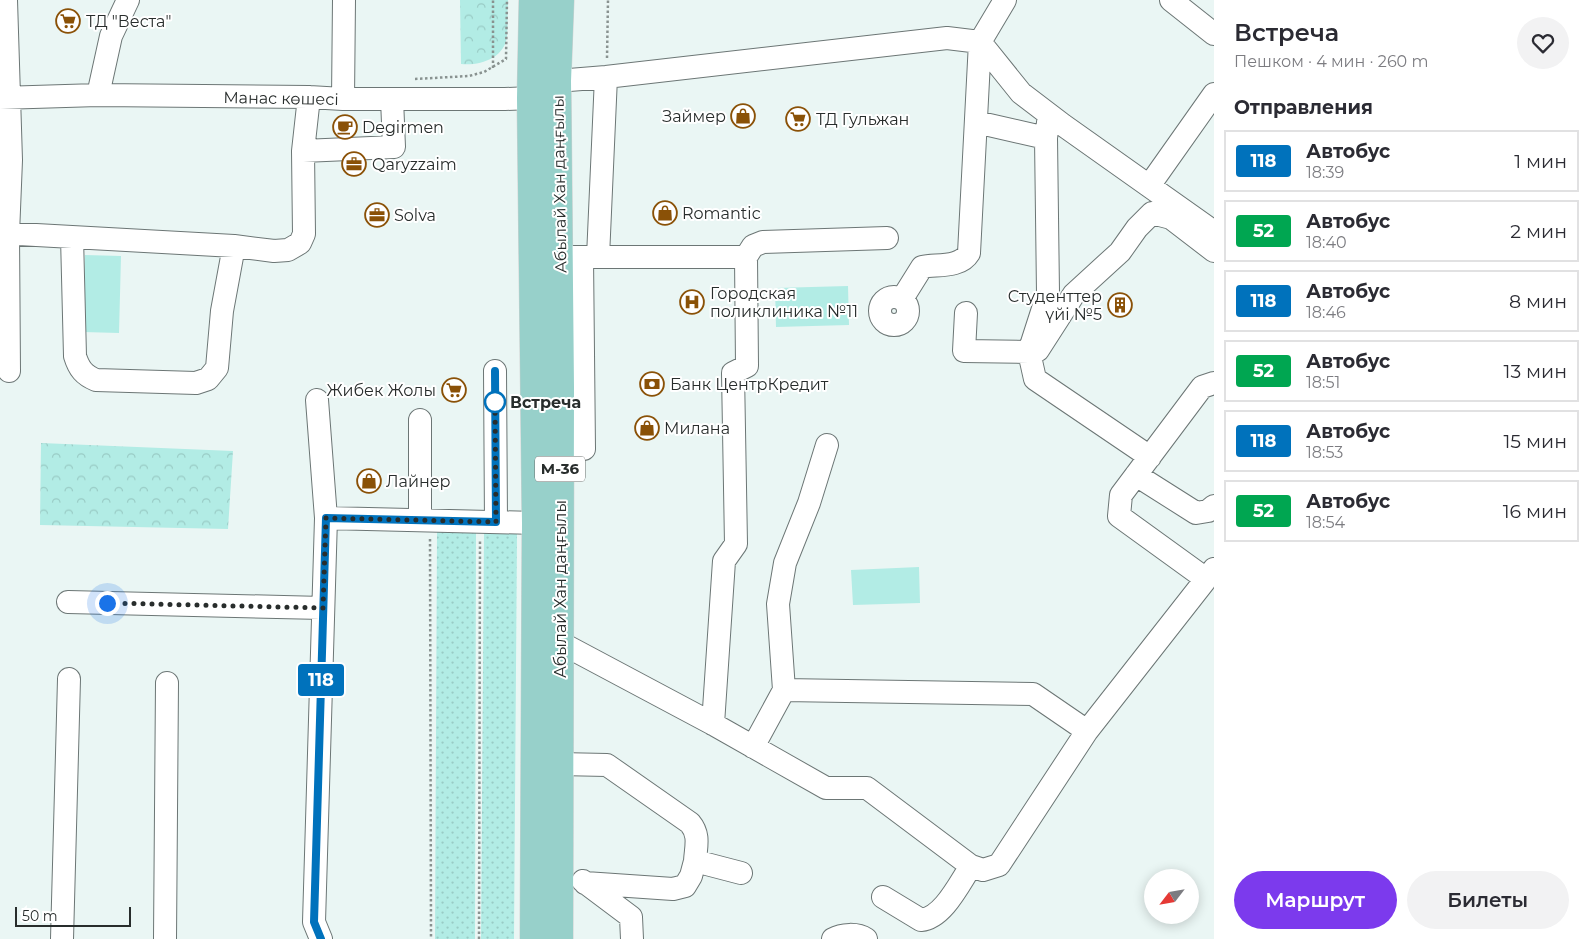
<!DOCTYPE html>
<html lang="ru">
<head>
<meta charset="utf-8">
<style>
  body { margin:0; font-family:Montserrat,sans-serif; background:#f2f2f3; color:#2b2b33; height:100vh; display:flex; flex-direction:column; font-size:19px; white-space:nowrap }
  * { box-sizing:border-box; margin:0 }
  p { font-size:16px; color:#7c7c81 }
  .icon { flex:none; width:28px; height:28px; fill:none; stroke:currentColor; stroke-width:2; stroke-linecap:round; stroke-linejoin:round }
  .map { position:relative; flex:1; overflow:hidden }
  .panel { display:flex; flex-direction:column; background:#fff; width:375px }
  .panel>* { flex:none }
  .badge { padding:0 10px; border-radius:4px; font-size:18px; line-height:32px }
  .needle { width:32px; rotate:239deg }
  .buttons { position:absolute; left:1144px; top:869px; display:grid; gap:10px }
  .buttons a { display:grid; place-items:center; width:55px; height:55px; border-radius:50%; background:#fff; box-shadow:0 2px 12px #0003; font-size:25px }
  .scale { position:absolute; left:15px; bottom:12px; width:116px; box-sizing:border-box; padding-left:5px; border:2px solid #282d2c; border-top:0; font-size:14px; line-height:18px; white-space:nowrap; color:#282d2c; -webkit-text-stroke:4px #fff; paint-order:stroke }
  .you { position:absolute; width:25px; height:25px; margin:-12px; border:4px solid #fff; border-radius:50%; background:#1a73e8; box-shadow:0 0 0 8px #1a73e833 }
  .map>.badge { position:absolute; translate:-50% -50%; box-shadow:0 0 0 2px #fff }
  h2 { padding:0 20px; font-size:19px; line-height:45px }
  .round { display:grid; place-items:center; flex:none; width:52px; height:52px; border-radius:26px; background:#f2f2f3 }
  .overview { display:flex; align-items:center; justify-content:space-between; height:85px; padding:0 20px }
  h1 { font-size:24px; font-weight:600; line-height:38px }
  .primary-button { display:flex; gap:10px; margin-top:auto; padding:10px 20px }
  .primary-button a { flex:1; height:58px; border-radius:30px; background:#7c3aed; color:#fff; font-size:20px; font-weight:600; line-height:58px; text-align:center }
  .primary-button a+a { background:#f2f2f3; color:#2b2b33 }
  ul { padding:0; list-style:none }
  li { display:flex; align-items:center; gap:15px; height:62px; margin:0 10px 8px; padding:0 10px; border:2px solid #e1e1e2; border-radius:0px }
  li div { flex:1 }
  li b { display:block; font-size:19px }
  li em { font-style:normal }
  li .badge { min-width:55px; font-weight:700; text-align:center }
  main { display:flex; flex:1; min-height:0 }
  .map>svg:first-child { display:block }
  .grass { fill:url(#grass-dots) }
  .park { fill:url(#park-crowns) }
  .pitch { fill:#b2ece5 }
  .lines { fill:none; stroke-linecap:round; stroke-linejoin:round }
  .minor-casing { stroke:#6c7675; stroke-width:24 }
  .major-casing { stroke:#d0d1d1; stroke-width:29 }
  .path { stroke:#899290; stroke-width:2.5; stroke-dasharray:2.5 2.5; stroke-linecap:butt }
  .minor { stroke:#fff; stroke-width:22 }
  .major { stroke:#97d0ca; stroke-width:28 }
  .line-casing { stroke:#fff; stroke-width:11 }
  .line { stroke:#0072bc; stroke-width:8 }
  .walk { stroke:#282d2c; stroke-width:5; stroke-dasharray:0 9 }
  .stop-dot { fill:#fff; stroke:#0072bc; stroke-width:2.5 }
  .labels { text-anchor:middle; stroke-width:4; stroke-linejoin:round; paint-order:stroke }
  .shield { fill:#fff; stroke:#686c6b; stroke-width:1 }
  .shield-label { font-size:15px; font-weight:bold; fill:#282d2c }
  .poi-label { font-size:16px; fill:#282d2c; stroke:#fff; text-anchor:start }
  .street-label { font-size:16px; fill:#282d2c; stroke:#fff }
  .stop-label { font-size:16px; font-weight:bold; fill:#282d2c; stroke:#fff; text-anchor:start }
</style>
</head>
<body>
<main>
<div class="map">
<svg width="1214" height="939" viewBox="0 0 1214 939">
  <defs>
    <pattern id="grass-dots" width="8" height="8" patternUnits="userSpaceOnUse" patternTransform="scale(1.25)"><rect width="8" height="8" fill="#b2ece5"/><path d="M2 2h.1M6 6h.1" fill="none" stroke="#99cbc5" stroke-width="1.8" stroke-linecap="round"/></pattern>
    <pattern id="park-crowns" width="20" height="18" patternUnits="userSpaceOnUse" patternTransform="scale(1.25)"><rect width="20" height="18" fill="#b2ece5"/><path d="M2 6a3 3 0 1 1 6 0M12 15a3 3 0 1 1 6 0" fill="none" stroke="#99cbc5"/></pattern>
  </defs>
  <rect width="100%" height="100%" fill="#eaf6f4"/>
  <!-- grass -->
  <path class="grass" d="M437,532H476L475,939H435Z
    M484,533H517L514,939H481Z"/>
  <!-- park -->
  <path class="park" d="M460,0H508C507,12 508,24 507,36C505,58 480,66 461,64Z
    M41,443L233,451L228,529L40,525Z"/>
  <!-- pitch -->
  <path class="pitch" d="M85,255L121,256L119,333L83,332Z
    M848,286L849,325L776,327L775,288Z
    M919,567L920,603L853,605L851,570Z"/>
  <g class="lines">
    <!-- minor casing -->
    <g class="minor-casing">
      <path id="minor" d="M6,0L11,160L8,234L9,371
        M1171,0L1214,34
        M98,95L111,36L128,0
        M0,98L98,95L309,97L343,99H505L531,98L557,81L606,77L947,38L980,42L1021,93L1063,125L1214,232
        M343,99L344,0
        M976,122L1046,138
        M303,151L394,147L392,99
        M1149,186L1214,94
        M0,233L234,246L274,251L288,250L300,243L304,234L303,151L309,97
        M72,237L75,356C79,369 84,375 96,380L196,383L208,379L217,368L222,311L234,246
        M560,257H746L747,366L733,373L736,544L724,561L713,724
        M598,257L606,77
        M746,257L753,246L763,242L887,238
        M880 311a14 14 0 1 1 28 0a14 14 0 1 1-28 0Z
        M902,299L922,267C937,264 960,268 969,253L980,42L1005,0
        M966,313L964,351L1029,352L1048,293L1046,138L1049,115
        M1038,350L1074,294L1120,252L1137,228L1152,213L1171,218L1214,251
        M1029,352L1035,379L1150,457
        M495,371L496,522
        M317,400L326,518L314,922L321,939
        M560,448L584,449L582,257
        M1136,475L1196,513L1208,511L1214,506
        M326,518L536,523
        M420,520V420
        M1206,579L1119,516L1121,495L1202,387L1214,383
        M68,602L323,608
        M559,642L713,724L826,788H867L971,866L983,870L999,865L1087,731L1214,569
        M784,690L778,604L785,563L809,503L827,445
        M753,747L784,690L1033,694L1087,731
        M559,764L607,765L690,823C700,835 696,846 695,861L741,873
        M583,881L631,917L632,939
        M585,883L673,889L685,886L691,876L695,861
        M883,897L921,920C943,918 959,884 971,866
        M62,939L69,679
        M165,939L167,683
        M833,939C842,934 857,933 866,939"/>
    </g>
    <!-- major casing -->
    <g class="major-casing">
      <path id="major" d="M533,0L531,98L536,523L534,939
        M559,939L560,388L557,81L560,0"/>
    </g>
    <!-- path -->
    <path class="path" d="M607,58L608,0
      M493,68V0
      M415,79L469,76L484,72L506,59L507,0
      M430,539L431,939
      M479,939L480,541"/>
    <!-- minor -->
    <use href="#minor" class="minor"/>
    <!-- major -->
    <use href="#major" class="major"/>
  </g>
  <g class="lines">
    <!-- line casing -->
    <g class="line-casing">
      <path id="line" d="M321,939L314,922L326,518L496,522L495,371"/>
    </g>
    <!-- line -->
    <use href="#line" class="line"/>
    <!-- walk -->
    <path class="walk" d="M107,603L323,608L326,518L496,522L495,402"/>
  </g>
  <!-- icons -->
  <defs>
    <g id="supermarket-ring" transform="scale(1.25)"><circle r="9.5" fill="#fff" stroke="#8a5107" stroke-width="1.5"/><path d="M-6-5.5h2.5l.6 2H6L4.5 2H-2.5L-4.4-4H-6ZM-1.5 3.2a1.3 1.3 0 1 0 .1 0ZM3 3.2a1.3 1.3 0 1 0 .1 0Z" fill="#8a5107"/></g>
    <g id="shop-ring" transform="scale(1.25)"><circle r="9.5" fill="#fff" stroke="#8a5107" stroke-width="1.5"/><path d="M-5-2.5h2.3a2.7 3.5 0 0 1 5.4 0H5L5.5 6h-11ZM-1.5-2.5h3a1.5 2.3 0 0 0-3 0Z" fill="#8a5107"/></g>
    <g id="cafe-ring" transform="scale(1.25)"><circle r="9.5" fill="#fff" stroke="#8a5107" stroke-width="1.5"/><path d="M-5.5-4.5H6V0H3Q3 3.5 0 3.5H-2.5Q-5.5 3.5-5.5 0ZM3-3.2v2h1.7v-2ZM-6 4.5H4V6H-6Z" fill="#8a5107"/></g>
    <g id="office-ring" transform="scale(1.25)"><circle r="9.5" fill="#fff" stroke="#8a5107" stroke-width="1.5"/><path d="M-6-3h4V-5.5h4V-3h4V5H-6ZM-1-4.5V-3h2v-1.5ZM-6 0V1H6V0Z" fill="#8a5107"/></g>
    <g id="hospital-ring" transform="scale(1.25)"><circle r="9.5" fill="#fff" stroke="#8a5107" stroke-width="1.5"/><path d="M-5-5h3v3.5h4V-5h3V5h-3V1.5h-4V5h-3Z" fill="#8a5107"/></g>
    <g id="building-ring" transform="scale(1.25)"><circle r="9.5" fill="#fff" stroke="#8a5107" stroke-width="1.5"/><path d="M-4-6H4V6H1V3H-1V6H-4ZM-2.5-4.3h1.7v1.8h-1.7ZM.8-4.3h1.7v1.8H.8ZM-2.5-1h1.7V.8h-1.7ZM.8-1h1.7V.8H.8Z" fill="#8a5107"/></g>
    <g id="bank-ring" transform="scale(1.25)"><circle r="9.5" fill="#fff" stroke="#8a5107" stroke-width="1.5"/><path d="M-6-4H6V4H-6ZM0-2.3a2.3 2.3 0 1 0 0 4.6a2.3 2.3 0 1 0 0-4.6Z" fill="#8a5107"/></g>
  </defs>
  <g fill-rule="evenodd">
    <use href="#supermarket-ring" x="68" y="21"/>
    <use href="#shop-ring" x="743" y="116"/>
    <use href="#supermarket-ring" x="798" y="119"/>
    <use href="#cafe-ring" x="345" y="127"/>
    <use href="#office-ring" x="354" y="164"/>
    <use href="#shop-ring" x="665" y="213"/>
    <use href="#office-ring" x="377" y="215"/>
    <use href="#hospital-ring" x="692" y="302"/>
    <use href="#building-ring" x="1120" y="305"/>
    <use href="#bank-ring" x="652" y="384"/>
    <use href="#supermarket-ring" x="454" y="390"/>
    <use href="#shop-ring" x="647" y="428"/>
    <use href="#shop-ring" x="369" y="481"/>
  </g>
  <!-- markers -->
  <circle class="stop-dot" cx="495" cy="402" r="10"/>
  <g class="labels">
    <!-- shield labels -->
    <rect class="shield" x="535" y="456.5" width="50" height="25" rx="4"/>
    <g class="shield-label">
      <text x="560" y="474">M-36</text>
    </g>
    <!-- poi labels -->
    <g class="poi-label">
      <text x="86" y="27">ТД "Веста"</text>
      <text x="726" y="122" text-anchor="end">Займер</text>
      <text x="816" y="125">ТД Гульжан</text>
      <text x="362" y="133">Degirmen</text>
      <text x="372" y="170">Qaryzzaim</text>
      <text x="682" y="219">Romantic</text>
      <text x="394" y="221">Solva</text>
      <text x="710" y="299">Городская<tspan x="710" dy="18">поликлиника №11</tspan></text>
      <text x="1102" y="302" text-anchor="end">Студенттер<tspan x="1102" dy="18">үйі №5</tspan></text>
      <text x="670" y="390">Банк ЦентрКредит</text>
      <text x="436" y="396" text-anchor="end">Жибек Жолы</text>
      <text x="664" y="434">Милана</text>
      <text x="386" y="487">Лайнер</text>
    </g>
    <!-- street labels -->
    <g class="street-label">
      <text transform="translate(281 98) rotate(1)" y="6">Манас көшесі</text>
      <text transform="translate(559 184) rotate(-91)" y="6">Абылай Хан даңғылы</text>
      <text transform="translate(560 589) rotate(-90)" y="6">Абылай Хан даңғылы</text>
    </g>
    <!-- stop labels -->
    <g class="stop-label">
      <text x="510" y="408">Встреча</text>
    </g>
  </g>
</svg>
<div class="buttons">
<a><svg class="needle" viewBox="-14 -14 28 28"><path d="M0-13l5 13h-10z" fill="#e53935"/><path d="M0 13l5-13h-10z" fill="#7c7c81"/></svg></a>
</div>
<div class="scale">50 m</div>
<div class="you" style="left:107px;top:603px"></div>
<b class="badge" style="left:321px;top:680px;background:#0072bc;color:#fff">118</b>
</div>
<section class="panel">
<div class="overview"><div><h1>Встреча</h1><p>Пешком · 4 мин · 260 m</p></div><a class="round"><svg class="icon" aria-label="heart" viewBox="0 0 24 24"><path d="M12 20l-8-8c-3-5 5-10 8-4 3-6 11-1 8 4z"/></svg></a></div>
<h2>Отправления</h2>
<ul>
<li><span class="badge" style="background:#0072bc;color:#fff">118</span><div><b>Автобус</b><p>18:39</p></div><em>1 мин</em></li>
<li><span class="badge" style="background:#00a651;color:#fff">52</span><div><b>Автобус</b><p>18:40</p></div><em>2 мин</em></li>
<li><span class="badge" style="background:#0072bc;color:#fff">118</span><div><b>Автобус</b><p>18:46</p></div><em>8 мин</em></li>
<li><span class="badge" style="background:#00a651;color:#fff">52</span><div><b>Автобус</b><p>18:51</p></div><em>13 мин</em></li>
<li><span class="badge" style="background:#0072bc;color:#fff">118</span><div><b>Автобус</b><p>18:53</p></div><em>15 мин</em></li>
<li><span class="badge" style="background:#00a651;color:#fff">52</span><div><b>Автобус</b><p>18:54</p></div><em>16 мин</em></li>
</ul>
<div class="primary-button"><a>Маршрут</a><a>Билеты</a></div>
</section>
</main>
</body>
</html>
